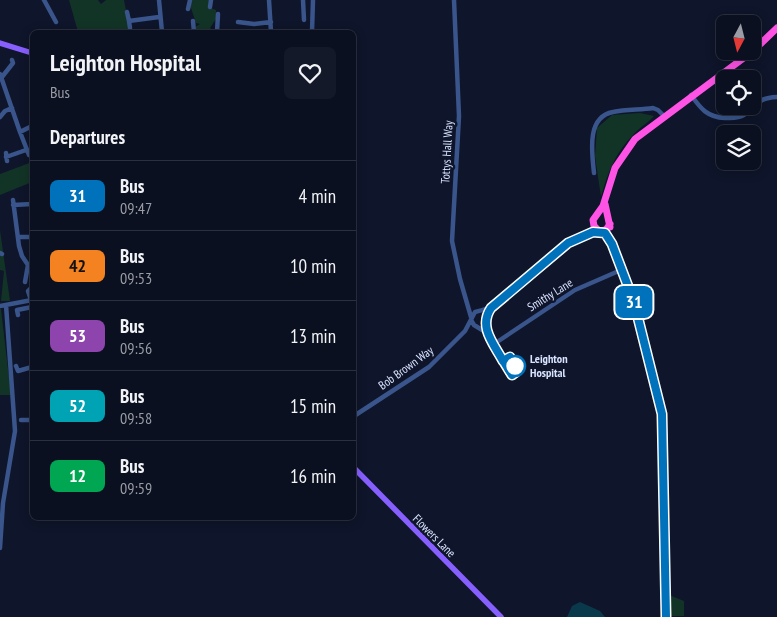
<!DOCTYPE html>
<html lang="en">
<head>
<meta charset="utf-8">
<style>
  body { margin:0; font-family:"PT Sans Narrow",sans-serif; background:#141929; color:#f1f3f6; height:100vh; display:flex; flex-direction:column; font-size:19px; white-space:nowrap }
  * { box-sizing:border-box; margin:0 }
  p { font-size:16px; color:#9a9da5 }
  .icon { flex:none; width:28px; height:28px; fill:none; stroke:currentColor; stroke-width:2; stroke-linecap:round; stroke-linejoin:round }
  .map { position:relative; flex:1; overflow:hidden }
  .drawer { position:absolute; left:30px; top:30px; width:326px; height:490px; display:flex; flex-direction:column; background:#0b1020; border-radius:8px; box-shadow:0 2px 12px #0003,0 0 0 1px #2b303e }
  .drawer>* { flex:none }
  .badge { padding:0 10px; border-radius:8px; font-size:18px; line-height:32px }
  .needle { width:32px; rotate:187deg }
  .controls { position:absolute; left:716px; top:15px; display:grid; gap:10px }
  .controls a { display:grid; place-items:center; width:45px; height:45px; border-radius:8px; background:#0b1020; box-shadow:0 2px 12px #0003,0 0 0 1px #2b303e; font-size:25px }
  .map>.badge { position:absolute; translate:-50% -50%; box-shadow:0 0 0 2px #fff }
  h2 { padding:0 20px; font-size:19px; line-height:45px }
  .round { display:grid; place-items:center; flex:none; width:52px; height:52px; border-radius:8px; background:#141929 }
  .head { display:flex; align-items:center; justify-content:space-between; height:85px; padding:0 20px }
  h1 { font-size:24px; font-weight:700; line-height:38px }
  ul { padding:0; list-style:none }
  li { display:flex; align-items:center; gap:15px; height:70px; padding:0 20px; border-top:1px solid #2b303e }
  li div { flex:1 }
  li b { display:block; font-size:19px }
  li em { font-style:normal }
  li .badge { min-width:55px; font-weight:700; text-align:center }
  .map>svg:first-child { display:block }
  .green { fill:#123426 }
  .water { fill:#09394a }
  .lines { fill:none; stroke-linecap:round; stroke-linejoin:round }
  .minor { stroke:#39558b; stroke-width:4.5 }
  .major { stroke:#875fff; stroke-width:5.5 }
  .highway { stroke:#ff53e6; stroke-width:7 }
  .line-casing { stroke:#fff; stroke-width:11 }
  .line { stroke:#0072bc; stroke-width:8 }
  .stop-dot { fill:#fff; stroke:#0072bc; stroke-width:2.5 }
  .labels { text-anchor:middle; stroke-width:5; stroke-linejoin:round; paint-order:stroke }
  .street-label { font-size:12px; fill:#d8e3ff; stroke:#0f152a }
  .stop-label { font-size:12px; font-weight:bold; fill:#d8e3ff; stroke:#0f152a; text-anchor:start }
</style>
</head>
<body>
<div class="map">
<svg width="777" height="617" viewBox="0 0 777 617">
  <rect width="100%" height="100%" fill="#0f152a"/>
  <!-- green -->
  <path class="green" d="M69,0H98L101,4L106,0H124L130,32H78Z
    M192,0H210L208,7L216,10V19L210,28L215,32H195V27L200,24L196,23L190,5Z
    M640,113L654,116C648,123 640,127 634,134C616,151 607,174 601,197L595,156L597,128L612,115Z
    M32,162V182L0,195V174Z
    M0,230L10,301H1L4,271L0,270Z
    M0,309H1L11,395H0Z
    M669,595L684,601V616H669Z"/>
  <!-- water -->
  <path class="water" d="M580,602L600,611L605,617H567L572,606Z"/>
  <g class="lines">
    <!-- minor -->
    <path class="minor" d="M44,0L56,22
      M159,0L162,32
      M269,0L271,32
      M303,0L304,20
      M454,0L459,116L452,241L460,279L471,317
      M210,7L211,0
      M188,9L190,0
      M127,12L129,21
      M193,21L194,32
      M238,22L254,24L271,22
      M130,28L129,21L159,17
      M217,32L218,14
      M312,32L313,0
      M0,74L20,132L32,126
      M2,77L13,63L12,60
      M691,95C701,109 707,117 725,118C731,118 738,119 744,115C759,105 756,98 777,97
      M0,117L5,111L12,108
      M20,132L29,155
      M6,153L7,161
      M6,157L26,150
      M594,173C592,153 586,117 613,112C626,109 640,110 653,108L658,110L664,116
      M13,200L19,246L22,256L28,265H32
      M13,205L32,204
      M20,237H32
      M0,253L2,254
      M25,282L28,265
      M31,300L28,291L32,287
      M0,306L32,300
      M490,309C482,321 487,332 494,344L575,290L621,270
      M18,315L17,310L32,307
      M471,320L474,325L487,333
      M16,366L18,371L32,367
      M354,416L429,367L465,331L475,312C523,303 549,236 599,231
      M21,420H32
      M0,548L3,503L15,431L6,305"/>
    <!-- major -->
    <path class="major" d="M0,43L32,53
      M354,468L501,617"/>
    <!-- highway -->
    <path class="highway" d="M605,204L610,227
      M610,224L606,230L599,231L594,226L593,220L603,206L615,168L635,139L753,51L777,28
      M601,231L612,244L634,302L662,414L666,617"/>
  </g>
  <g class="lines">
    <!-- line casing -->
    <g class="line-casing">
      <path id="line" d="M504,362L512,375L516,372L510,357L503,361C494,344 478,327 491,308L568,243L593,232L605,233L612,244L634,302L662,414L666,617"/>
    </g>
    <!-- line -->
    <use href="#line" class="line"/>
  </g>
  <!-- markers -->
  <circle class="stop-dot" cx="515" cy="366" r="10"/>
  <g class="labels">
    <!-- street labels -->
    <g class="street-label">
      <text transform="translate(447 152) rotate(-87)" y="4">Tottys Hall Way</text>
      <text transform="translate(550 295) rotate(-32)" y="4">Smithy Lane</text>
      <text transform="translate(406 368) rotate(-36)" y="4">Bob Brown Way</text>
      <text transform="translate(434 536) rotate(45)" y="4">Flowers Lane</text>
    </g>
    <!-- stop labels -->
    <g class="stop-label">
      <text x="530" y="363">Leighton<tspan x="530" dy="14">Hospital</tspan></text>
    </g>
  </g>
</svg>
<div class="controls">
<a><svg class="needle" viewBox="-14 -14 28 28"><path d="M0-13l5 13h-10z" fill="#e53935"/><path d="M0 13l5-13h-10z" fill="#9a9da5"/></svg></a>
<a><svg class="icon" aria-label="locate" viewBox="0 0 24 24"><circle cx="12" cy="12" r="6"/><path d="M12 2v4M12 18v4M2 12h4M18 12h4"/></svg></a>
<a><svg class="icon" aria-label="layers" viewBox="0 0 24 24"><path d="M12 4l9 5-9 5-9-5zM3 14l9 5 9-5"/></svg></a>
</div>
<b class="badge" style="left:634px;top:302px;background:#0072bc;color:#fff">31</b>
<section class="drawer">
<div class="head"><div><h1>Leighton Hospital</h1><p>Bus</p></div><a class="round"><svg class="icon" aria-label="heart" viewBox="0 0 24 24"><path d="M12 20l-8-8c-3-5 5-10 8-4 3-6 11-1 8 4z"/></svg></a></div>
<h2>Departures</h2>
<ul>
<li><span class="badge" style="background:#0072bc;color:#fff">31</span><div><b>Bus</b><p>09:47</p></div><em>4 min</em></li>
<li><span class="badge" style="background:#f58220;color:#111">42</span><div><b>Bus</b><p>09:53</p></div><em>10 min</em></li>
<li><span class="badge" style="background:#8e44ad;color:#fff">53</span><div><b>Bus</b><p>09:56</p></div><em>13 min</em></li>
<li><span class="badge" style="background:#00a3b4;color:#fff">52</span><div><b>Bus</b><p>09:58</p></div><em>15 min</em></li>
<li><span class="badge" style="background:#00a651;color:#fff">12</span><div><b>Bus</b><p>09:59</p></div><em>16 min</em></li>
</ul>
</section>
</div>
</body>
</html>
